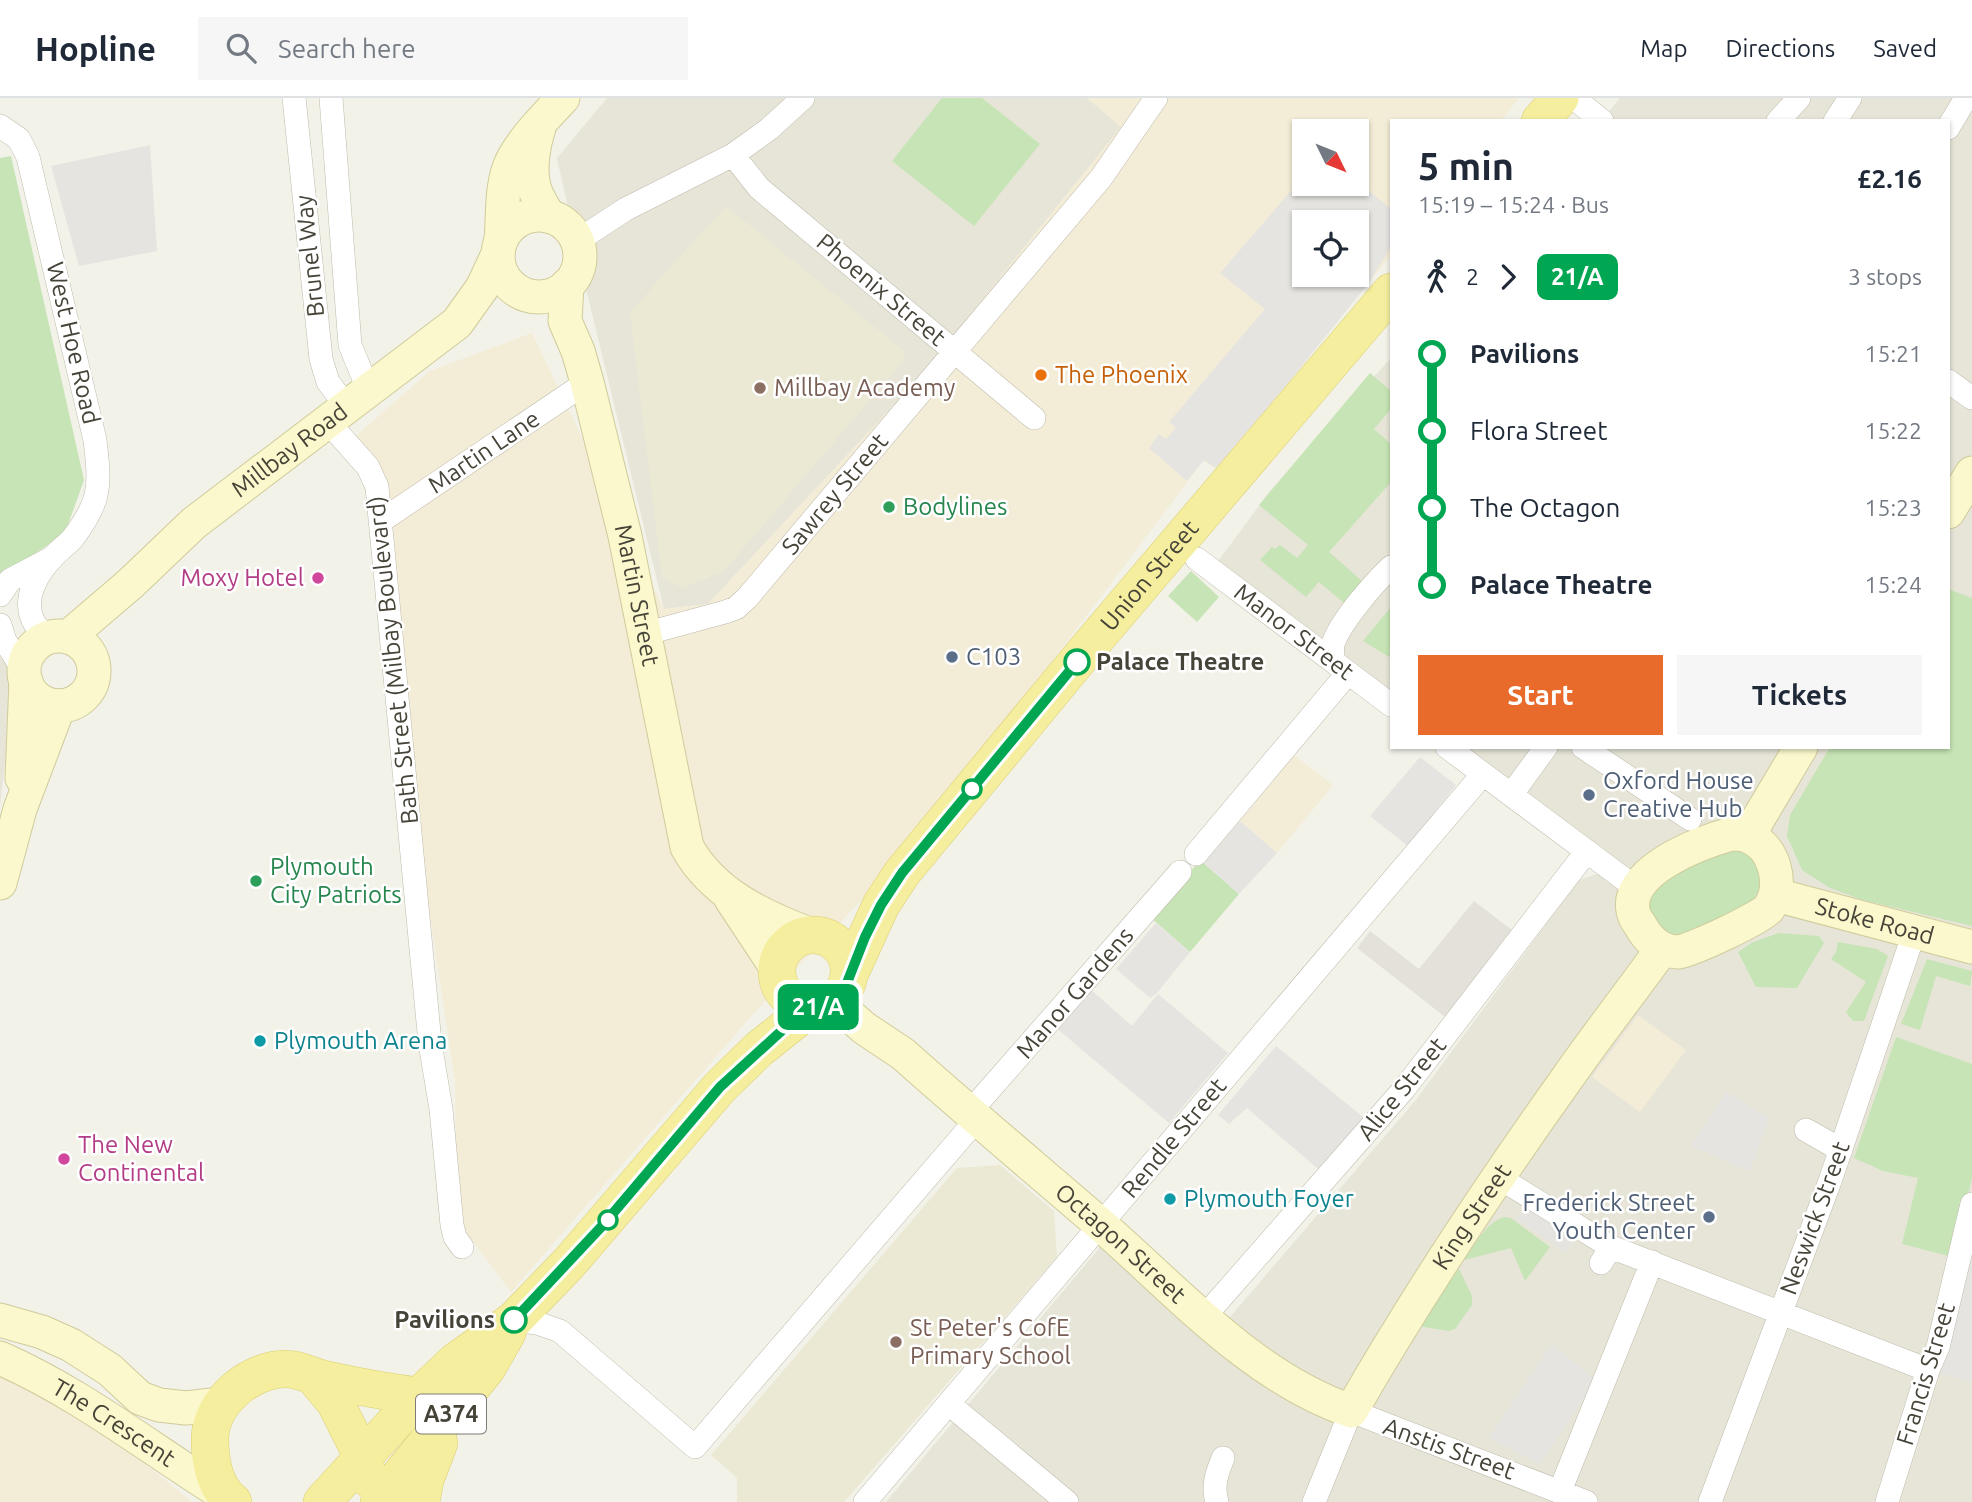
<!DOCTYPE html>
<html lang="en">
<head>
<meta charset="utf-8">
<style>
  body { margin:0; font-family:Ubuntu,sans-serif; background:#f6f6f7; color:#1f2937; height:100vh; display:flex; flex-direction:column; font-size:26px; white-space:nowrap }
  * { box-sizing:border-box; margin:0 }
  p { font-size:23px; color:#747a83 }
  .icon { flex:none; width:38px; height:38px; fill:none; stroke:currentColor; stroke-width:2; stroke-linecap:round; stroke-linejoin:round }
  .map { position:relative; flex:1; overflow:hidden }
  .drawer { position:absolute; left:1390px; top:21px; width:560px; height:630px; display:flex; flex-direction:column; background:#fff; border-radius:0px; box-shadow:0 2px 5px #0004 }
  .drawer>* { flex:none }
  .badge { padding:0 14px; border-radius:10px; font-size:24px; line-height:46px }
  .needle { width:46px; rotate:133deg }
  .controls { position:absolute; left:1292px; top:21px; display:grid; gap:14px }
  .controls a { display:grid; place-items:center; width:77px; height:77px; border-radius:0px; background:#fff; box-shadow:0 2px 5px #0004; font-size:35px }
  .map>.badge { position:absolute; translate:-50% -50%; box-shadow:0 0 0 4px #fff }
  .legs { display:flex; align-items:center; gap:10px; height:77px; padding:0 28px; font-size:23px }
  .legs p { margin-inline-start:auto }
  .headline { display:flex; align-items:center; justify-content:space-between; height:119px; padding:0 28px }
  h1 { font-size:38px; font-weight:700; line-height:52px }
  .primary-button { display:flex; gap:14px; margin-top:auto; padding:14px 28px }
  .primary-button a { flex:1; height:80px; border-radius:0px; background:#e86b2b; color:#fff; font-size:28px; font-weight:700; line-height:80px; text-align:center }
  .primary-button a+a { background:#f6f6f7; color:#1f2937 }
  ul { padding:0 28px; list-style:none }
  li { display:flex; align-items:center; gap:24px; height:77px; font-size:26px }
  li i { display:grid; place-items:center; width:10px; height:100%; margin:0 9px; background:currentColor }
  li i::after { content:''; width:18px; height:18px; margin:-9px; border:5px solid; border-radius:50%; background:#fff }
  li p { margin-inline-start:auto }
  li:first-child i { background:linear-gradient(#0000 50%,currentColor 0) }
  li:last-child i { background:linear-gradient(currentColor 50%,#0000 0) }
  header { display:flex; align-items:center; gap:42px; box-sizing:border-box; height:98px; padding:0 35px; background:#fff; border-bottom:2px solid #e0e1e3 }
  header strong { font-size:33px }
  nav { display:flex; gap:38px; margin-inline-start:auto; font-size:24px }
  .search { width:490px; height:63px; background:#f6f6f7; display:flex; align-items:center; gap:18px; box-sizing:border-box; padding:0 24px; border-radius:0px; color:#747a83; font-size:26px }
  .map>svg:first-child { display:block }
  .residential { fill:#e7e5d8 }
  .commercial { fill:#f3ecd6; fill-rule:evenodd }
  .industrial { fill:#e3e1da }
  .education { fill:#ebe9d4 }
  .green { fill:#c6e4b5 }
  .parking { fill:#e5e4e0; fill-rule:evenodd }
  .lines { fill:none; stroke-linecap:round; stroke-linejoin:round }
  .street-casing { stroke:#bebbac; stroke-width:24 }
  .secondary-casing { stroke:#cfcb9c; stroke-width:35 }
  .primary-casing { stroke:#dace70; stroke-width:38 }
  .street { stroke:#fff; stroke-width:23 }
  .secondary { stroke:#faf8cc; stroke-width:33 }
  .primary { stroke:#f6ee9f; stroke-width:37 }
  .line-1-casing { stroke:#fff; stroke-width:16 }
  .line-1 { stroke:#00a651; stroke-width:10 }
  .food-dot { fill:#e8710a; stroke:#fff; stroke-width:2.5 }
  .education-dot { fill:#8d6e63; stroke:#fff; stroke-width:2.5 }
  .leisure-dot { fill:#2e9e5b; stroke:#fff; stroke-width:2.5 }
  .hotel-dot { fill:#d1479c; stroke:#fff; stroke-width:2.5 }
  .service-dot { fill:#5c6f8a; stroke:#fff; stroke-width:2.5 }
  .stop-1-dot { fill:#fff; stroke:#00a651; stroke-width:3.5 }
  .culture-dot { fill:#0f9aa8; stroke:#fff; stroke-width:2.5 }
  .labels { text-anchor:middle; stroke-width:5; stroke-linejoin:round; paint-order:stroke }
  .shield { fill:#fff; stroke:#7e7b74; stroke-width:2 }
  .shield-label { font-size:23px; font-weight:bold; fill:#464338 }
  .street-label { font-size:24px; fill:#464338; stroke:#fff }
  .food-label { font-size:24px; fill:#c56008; stroke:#fff; text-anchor:start }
  .education-label { font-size:24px; fill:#785e54; stroke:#fff; text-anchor:start }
  .leisure-label { font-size:24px; fill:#27864d; stroke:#fff; text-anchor:start }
  .hotel-label { font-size:24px; fill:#b23c85; stroke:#fff; text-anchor:end }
  .service-label { font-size:24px; fill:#4e5e75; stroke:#fff; text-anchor:start }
  .stop-label { font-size:24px; font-weight:bold; fill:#464338; stroke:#fff; text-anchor:start }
  .culture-label { font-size:24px; fill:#0d838f; stroke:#fff; text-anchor:start }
</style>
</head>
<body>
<header>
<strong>Hopline</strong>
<div class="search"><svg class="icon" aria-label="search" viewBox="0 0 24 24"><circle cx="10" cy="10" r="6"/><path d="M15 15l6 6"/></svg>Search here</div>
<nav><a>Map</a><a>Directions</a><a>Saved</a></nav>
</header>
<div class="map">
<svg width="1972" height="1404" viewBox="0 0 1972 1404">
  <rect width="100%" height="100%" fill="#f3f2e9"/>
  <!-- residential -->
  <path class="residential" d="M607,0H1087L1121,29L919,280L708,506L664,511L587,195L557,60Z
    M1620,0H1972V1404H886L1102,1147L1230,1219L1415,1003L1579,782L1623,767L1462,649H1948V23H1601Z
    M1391,260V597L1216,466L1270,393Z
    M0,559L12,572L11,612L0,709Z"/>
  <!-- commercial -->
  <path class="commercial" d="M1087,0H1519L1501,23H1391V157L1288,285L1216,370L1203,363L922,736L871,792L754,915L511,1194L457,1122L455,983L357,337L430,273L532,235L664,511L708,506L919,280L1121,29ZM1304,33H1356V86H1304ZM1304,124H1356V177H1304Z
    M1291,655L1333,687L1277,755L1240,723L1279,676L1275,672Z
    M1638,917L1686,952L1640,1014L1592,979Z
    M0,1267L55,1292L192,1404H0Z"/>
  <!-- industrial -->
  <path class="industrial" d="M1474,803L1517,836L1449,922L1357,850L1370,833L1419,871Z"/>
  <!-- education -->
  <path class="education" d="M726,108L904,253V262L724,473L683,490L662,480L630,214Z
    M1000,1067L1054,1113L1057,1159L844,1404H737V1380L711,1357L957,1070Z"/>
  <!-- green -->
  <path class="green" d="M942,0H982L1040,46L974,128L892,63Z
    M11,58L84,382L65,435L0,480V60Z
    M1370,275L1391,293V311L1374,331L1391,346V384L1329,454L1362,483L1344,505L1319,484L1306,499L1260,462L1272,449L1275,451L1280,447L1297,460L1308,447L1259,407Z
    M1191,473L1219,499L1197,524L1168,498Z
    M1948,491L1972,500V828L1863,802L1830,790L1802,772L1787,738L1790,717L1830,649H1948Z
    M1391,509V556L1389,559L1363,543Z
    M1742,751C1745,754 1752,757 1755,761C1763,771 1762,793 1752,802C1735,818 1695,832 1672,840L1649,827L1646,792L1708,754Z
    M1200,762L1239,796L1190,854L1151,820Z
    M1779,835L1819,838L1824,845L1797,890L1756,889L1738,854L1753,844Z
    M1838,844L1877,851L1888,858L1864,923H1853L1846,914L1866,884L1831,861L1836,854Z
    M1927,861L1972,873L1970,888L1936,878L1920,932L1901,926Z
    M1896,939L1972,966V1080L1953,1159L1902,1146L1918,1080L1883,1073L1854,1060Z
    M1504,1119L1511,1120L1550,1149L1525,1183L1511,1150L1464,1162C1475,1147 1485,1125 1504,1119Z
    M1459,1171L1472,1198V1207L1455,1231L1449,1233L1417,1228Z"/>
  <!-- parking -->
  <path class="parking" d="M150,47L157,153L79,168L51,68Z
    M1304,78V86H1356V82L1391,111V149L1370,183L1288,285L1216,370L1204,362L1187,383L1149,350L1159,336L1166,341L1176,330L1169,324L1265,211L1220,175ZM1304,124H1356V177H1304Z
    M1420,659L1456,687L1408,748L1370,718Z
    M1240,723L1277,755L1239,796L1204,765Z
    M1156,825L1190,854L1157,895L1150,900L1116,871Z
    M1089,890L1132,928L1158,896L1228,955L1169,1025L1055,929Z
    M1276,948L1368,1023L1324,1076L1247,1010L1229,1026L1218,1017Z
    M1726,994L1769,1020L1750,1073L1691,1048Z
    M1528,1106L1577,1139L1566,1155L1517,1121Z
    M1970,1146L1972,1147V1285L1940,1275Z
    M1552,1246L1596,1282L1540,1366L1489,1340Z"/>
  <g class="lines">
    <!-- street casing -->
    <g class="street-casing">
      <path id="street" d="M294,0L321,261L328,284L347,309
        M331,0L350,247L369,293
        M1574,0L1602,23
        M1778,23L1799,0
        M1835,23L1850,0
        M0,28L19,41L28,59L95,342C97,360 100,380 96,397C93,411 82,428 73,440C67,447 59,452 53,459C38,474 25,497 31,517C35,530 41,534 53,538
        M1948,30L1966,0
        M733,57L759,90L1034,320
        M577,143L626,111L733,57L769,31L803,0
        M1948,283L1972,300
        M328,324L368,369L377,389L430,945L441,1011L452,1127L455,1139L462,1149
        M381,423L587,284
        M1197,461L1391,607
        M0,497L10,482L50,461
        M0,527L5,543L24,573
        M644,536L725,514L736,510L747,500L1101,80L1156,0
        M1333,563C1333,558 1332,551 1333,546C1340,524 1374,485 1391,469
        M1447,649L1636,790
        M1583,649L1690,721
        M1511,697L1546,649
        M1196,756L1348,575
        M969,1015L1180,774
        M1806,1032L1841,1052
        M1498,1079L1611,1149L1601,1165
        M1611,1149L1928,1272
        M1204,1219L1404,991L1587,753
        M514,1222L537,1225L560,1233L695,1349L977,1021
        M949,1306L1067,1404
        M1560,1393L1652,1164
        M865,1404L1483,676
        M1217,1404C1212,1388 1217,1375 1223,1360
        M1314,1404L1351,1313L1586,1404
        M1710,1404L1830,1083L1914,835
        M1887,1404L1928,1272L1938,1249L1972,1106"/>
    </g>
    <!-- secondary casing -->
    <g class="secondary-casing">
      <g id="secondary">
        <path d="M539,30C533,48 529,73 535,92C538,101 544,109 548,118"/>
        <circle cx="539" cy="158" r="41"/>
        <path d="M501,142C503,120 501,92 509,70C517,47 546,18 563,0"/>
        <path id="s1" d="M567,187L565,223L578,253L587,284L625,438L687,749C713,796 762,818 809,836"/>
        <path d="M1948,414L1972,375"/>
        <circle cx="59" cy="573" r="35"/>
        <path id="s2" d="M68,539L130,486L194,425L457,225L482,190L498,156"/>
        <path d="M22,680L26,583"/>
        <path d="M1731,736C1735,736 1742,736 1747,738C1774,747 1785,787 1769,810C1763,819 1688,854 1678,854C1662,853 1652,846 1643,832C1641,828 1637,823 1635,819C1617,775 1701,744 1731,736Z"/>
        <path d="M1748,738L1801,649"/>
        <path d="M0,785L20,711L59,608"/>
        <path id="s3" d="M1776,797L1972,849"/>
        <path d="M731,801L778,872"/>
        <path id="s4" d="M826,908L847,915L864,930L903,956C968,1014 1035,1070 1101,1127C1178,1194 1252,1279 1351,1313C1417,1198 1491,1087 1568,979C1598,936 1631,894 1662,851"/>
        <path d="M0,1222L42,1234L71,1247L110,1272L140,1300L159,1307L186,1310L220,1306"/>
        <path id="s5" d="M0,1260C80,1295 149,1350 223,1396L226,1404"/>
      </g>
    </g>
    <!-- primary casing -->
    <g class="primary-casing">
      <g id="primary">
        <path d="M1540,23L1560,0"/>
        <circle cx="813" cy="873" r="36"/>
        <path id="s6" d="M850,875L881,807L902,775L1088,550L1391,194"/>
        <path d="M313,1278L335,1304L363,1360L369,1381"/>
        <path d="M233,1404C214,1389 210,1364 210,1341C210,1304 251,1270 287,1271C298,1271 312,1278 323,1281C355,1288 386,1294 419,1298"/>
        <path d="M322,1404L419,1298L456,1263L514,1222L569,1165L720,989L759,951L812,909"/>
        <path d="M379,1404L487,1270L507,1235"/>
        <path d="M421,1404L425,1382L439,1345"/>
      </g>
    </g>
    <!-- street -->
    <use href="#street" class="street"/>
    <!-- secondary -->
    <use href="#secondary" class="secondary"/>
    <!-- primary -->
    <use href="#primary" class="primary"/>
  </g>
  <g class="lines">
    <!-- line-1 casing -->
    <g class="line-1-casing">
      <path id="line-1" d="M514,1222L603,1127L720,989L789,926L812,909L826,908L833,904L843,895L865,839L881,807L902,775L1077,564"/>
    </g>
    <!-- line-1 -->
    <use href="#line-1" class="line-1"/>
  </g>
  <!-- markers -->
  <circle class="food-dot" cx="1041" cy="277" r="7"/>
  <g class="education-dot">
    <circle cx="760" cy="290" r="7"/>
    <circle cx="896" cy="1244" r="7"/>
  </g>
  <g class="leisure-dot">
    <circle cx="889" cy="409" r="7"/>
    <circle cx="256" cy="783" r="7"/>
  </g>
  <g class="hotel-dot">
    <circle cx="318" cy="480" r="7"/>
    <circle cx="64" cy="1061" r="7"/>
  </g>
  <g class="service-dot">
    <circle cx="952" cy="559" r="7"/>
    <circle cx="1589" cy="697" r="7"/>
    <circle cx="1709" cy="1119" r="7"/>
  </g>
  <g class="stop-1-dot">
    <circle cx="1077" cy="564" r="12"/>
    <circle cx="972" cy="691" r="9"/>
    <circle cx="608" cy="1122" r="9"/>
    <circle cx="514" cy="1222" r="12"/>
  </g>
  <g class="culture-dot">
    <circle cx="260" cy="943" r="7"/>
    <circle cx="1170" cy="1101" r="7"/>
  </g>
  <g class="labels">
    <!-- shield labels -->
    <rect class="shield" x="416" y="1296.5" width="70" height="39" rx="5"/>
    <g class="shield-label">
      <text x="451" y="1324">A374</text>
    </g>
    <!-- street labels -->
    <g class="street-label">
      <text transform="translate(310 158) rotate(-96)" y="8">Brunel Way</text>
      <text transform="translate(881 192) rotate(40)" y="8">Phoenix Street</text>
      <text transform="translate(73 245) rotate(77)" y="8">West Hoe Road</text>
      <text dy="8" stroke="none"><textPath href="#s2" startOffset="290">Millbay Road</textPath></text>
      <text transform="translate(484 354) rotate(-34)" y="8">Martin Lane</text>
      <text transform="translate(835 396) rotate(-50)" y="8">Sawrey Street</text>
      <text dy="8" stroke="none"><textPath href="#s6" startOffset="500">Union Street</textPath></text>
      <text dy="8" stroke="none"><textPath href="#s1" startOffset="320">Martin Street</textPath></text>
      <text transform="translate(1294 534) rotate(37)" y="8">Manor Street</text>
      <text transform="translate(393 562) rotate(-96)" y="8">Bath Street (Milbay Boulevard)</text>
      <text dy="8" stroke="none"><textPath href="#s3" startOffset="102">Stoke Road</textPath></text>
      <text transform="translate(1075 895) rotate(-49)" y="8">Manor Gardens</text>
      <text transform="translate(1402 991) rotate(-51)" y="8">Alice Street</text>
      <text transform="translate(1174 1040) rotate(-50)" y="8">Rendle Street</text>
      <text dy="8" stroke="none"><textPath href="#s4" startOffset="896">King Street</textPath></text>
      <text transform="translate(1815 1120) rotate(-70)" y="8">Neswick Street</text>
      <text dy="8" stroke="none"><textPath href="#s4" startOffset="380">Octagon Street</textPath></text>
      <text transform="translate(1926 1276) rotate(-73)" y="8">Francis Street</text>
      <text dy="8" stroke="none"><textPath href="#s5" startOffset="131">The Crescent</textPath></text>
      <text transform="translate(1449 1351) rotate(20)" y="8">Anstis Street</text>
    </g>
    <!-- food labels -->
    <g class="food-label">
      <text x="1055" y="285">The Phoenix</text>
    </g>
    <!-- education labels -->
    <g class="education-label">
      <text x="774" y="298">Millbay Academy</text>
      <text x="910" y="1238">St Peter's CofE<tspan x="910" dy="28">Primary School</tspan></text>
    </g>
    <!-- leisure labels -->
    <g class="leisure-label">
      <text x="903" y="417">Bodylines</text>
      <text x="270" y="777">Plymouth<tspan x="270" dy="28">City Patriots</tspan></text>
    </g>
    <!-- hotel labels -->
    <g class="hotel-label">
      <text x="304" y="488">Moxy Hotel</text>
      <text x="78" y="1055" text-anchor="start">The New<tspan x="78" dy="28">Continental</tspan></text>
    </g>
    <!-- service labels -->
    <g class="service-label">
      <text x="966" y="567">C103</text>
      <text x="1603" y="691">Oxford House<tspan x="1603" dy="28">Creative Hub</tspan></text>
      <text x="1695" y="1113" text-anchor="end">Frederick Street<tspan x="1695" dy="28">Youth Center</tspan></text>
    </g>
    <!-- stop labels -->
    <g class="stop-label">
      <text x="1096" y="572">Palace Theatre</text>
      <text x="495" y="1230" text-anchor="end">Pavilions</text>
    </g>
    <!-- culture labels -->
    <g class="culture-label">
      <text x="274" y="951">Plymouth Arena</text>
      <text x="1184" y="1109">Plymouth Foyer</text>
    </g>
  </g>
</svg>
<div class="controls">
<a><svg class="needle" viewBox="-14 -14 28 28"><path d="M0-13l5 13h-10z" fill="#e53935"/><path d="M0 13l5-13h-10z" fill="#747a83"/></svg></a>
<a><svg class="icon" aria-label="locate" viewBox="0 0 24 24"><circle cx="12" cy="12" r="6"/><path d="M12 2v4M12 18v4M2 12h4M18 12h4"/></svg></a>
</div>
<b class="badge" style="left:818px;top:909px;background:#00a651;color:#fff">21/A</b>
<section class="drawer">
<div class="headline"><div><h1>5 min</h1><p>15:19 – 15:24 · Bus</p></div><b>£2.16</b></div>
<div class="legs"><svg class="icon" aria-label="walk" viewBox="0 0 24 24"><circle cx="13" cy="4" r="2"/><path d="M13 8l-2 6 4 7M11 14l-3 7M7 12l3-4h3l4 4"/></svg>2<svg class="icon" aria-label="forward" viewBox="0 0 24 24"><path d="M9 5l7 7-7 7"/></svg><b class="badge" style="background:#00a651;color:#fff">21/A</b><p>3 stops</p></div>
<ul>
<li><i style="color:#00a651"></i><b>Pavilions</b><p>15:21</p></li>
<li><i style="color:#00a651"></i><span>Flora Street</span><p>15:22</p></li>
<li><i style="color:#00a651"></i><span>The Octagon</span><p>15:23</p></li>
<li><i style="color:#00a651"></i><b>Palace Theatre</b><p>15:24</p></li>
</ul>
<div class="primary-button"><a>Start</a><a>Tickets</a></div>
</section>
</div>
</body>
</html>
